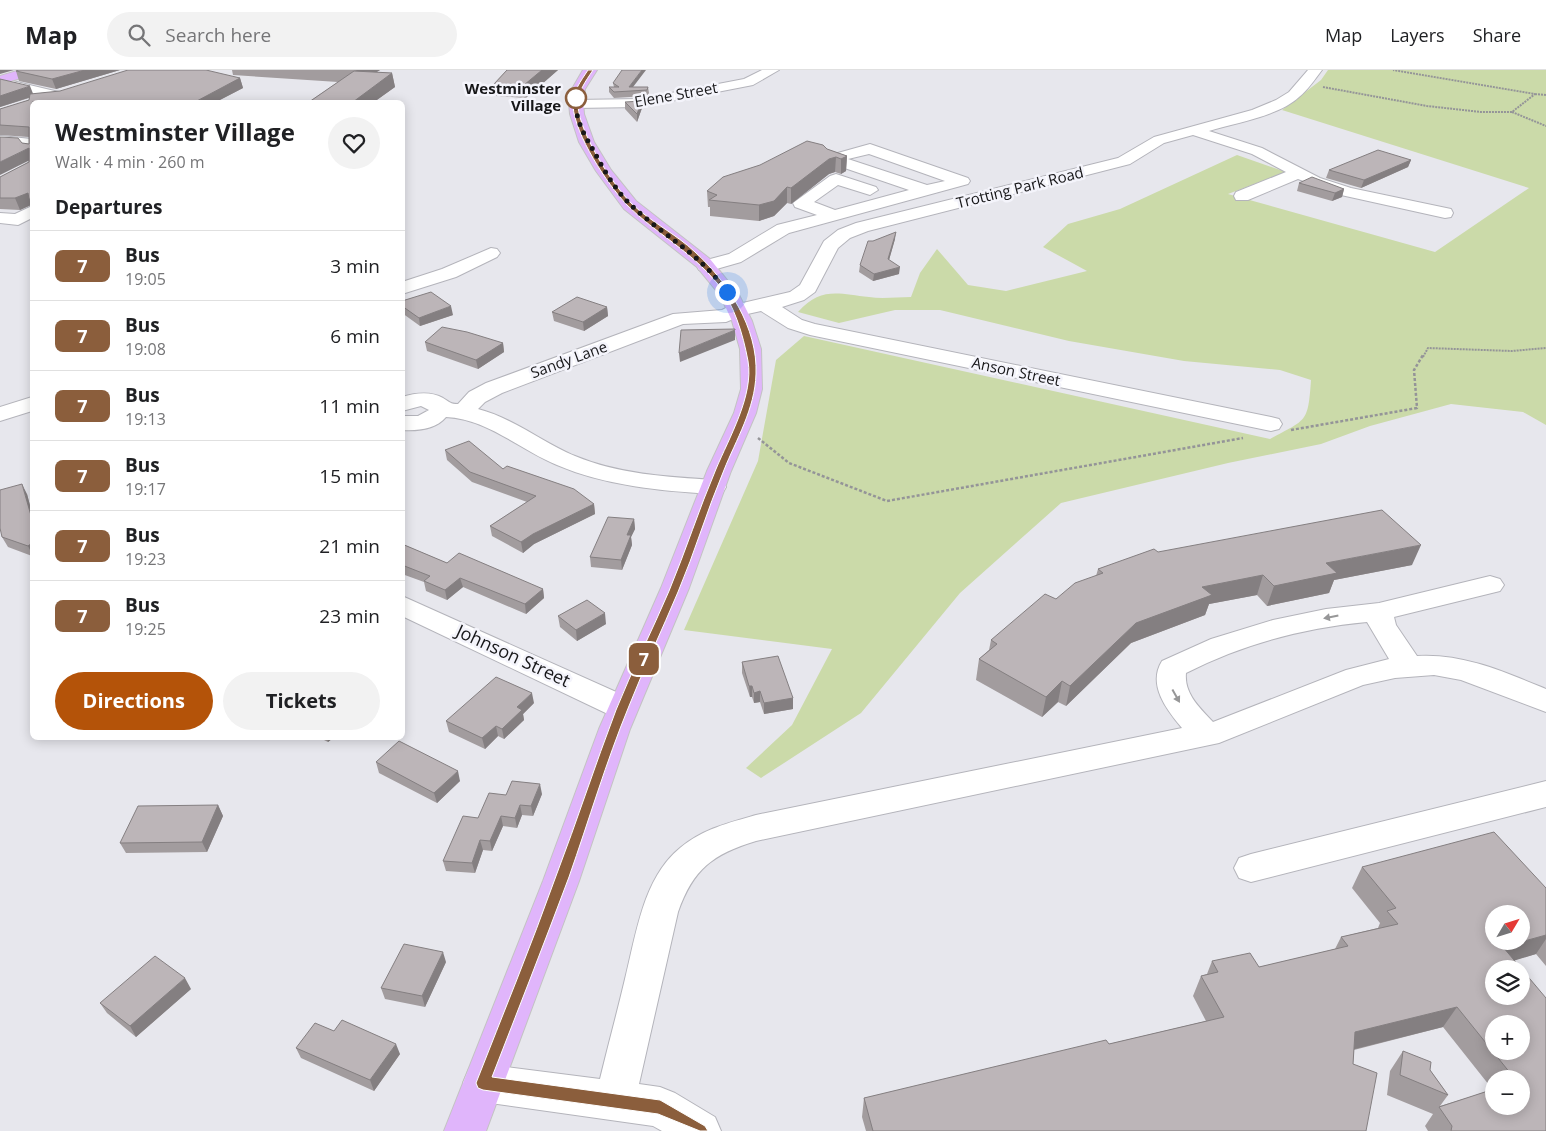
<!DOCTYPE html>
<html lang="en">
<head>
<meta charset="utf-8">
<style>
  body { margin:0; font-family:"Open Sans",sans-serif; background:#f2f2f2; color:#202124; height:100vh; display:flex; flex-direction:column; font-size:19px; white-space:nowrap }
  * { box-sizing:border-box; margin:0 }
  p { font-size:16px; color:#757577 }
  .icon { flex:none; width:28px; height:28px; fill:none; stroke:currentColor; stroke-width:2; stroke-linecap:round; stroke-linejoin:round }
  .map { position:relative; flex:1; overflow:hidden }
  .side { position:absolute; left:30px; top:30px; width:375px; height:640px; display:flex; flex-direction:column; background:#fff; border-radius:8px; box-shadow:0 2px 12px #0003 }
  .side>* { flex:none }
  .badge { padding:0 10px; border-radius:8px; font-size:18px; line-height:32px }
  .needle { width:32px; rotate:52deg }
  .controls { position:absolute; left:1485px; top:835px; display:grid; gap:10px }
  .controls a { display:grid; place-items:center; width:45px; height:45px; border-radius:50%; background:#fff; box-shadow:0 2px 12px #0003; font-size:25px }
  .you { position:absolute; width:25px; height:25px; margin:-12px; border:4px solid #fff; border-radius:50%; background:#1a73e8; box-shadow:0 0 0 8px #1a73e833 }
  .map>.badge { position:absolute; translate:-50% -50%; box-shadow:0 0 0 2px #fff }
  h2 { padding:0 25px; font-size:19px; line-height:45px }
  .round { display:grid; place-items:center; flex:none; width:52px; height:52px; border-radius:26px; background:#f2f2f2 }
  .head { display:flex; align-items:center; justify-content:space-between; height:85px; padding:0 25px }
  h1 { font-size:24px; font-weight:700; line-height:38px }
  .primary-button { display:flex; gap:10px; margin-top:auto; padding:10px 25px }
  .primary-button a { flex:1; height:58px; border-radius:30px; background:#b45309; color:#fff; font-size:20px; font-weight:700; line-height:58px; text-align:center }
  .primary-button a+a { background:#f2f2f2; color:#202124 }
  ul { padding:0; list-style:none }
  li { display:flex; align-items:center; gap:15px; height:70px; padding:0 25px; border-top:1px solid #e0e0e0 }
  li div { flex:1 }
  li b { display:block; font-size:19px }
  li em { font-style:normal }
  li .badge { min-width:55px; font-weight:700; text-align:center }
  header { display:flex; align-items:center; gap:30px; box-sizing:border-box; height:70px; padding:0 25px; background:#fff; border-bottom:1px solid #e0e0e0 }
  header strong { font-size:24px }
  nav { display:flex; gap:28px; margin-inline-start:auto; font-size:18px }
  .search { width:350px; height:45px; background:#f2f2f2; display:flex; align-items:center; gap:12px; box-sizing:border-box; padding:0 18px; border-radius:28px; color:#757577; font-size:19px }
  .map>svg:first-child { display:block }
  .green { fill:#cbdaa9 }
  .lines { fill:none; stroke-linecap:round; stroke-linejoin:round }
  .minor-casing { stroke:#b4b4bb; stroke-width:2 }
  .major-casing { stroke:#c3c3c3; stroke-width:2 }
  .path-far1 { stroke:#949498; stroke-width:2; stroke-dasharray:2 1; stroke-linecap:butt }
  .path { stroke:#949498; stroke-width:2.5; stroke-dasharray:3 2; stroke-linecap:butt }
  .minor { fill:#fff; fill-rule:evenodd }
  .major { fill:#e0b5fb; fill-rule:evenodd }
  .wall { fill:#a29c9e; fill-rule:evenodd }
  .shaded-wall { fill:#847f81 }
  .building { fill:#bcb5b8; stroke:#847f81; fill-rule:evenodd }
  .oneway { fill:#979798 }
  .line { fill:#8b5e3c; stroke:#fff }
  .walk { stroke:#171719; stroke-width:5; stroke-dasharray:0 9 }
  .stop-dot { fill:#fff; stroke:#8b5e3c; stroke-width:2.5 }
  .labels { text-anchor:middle; stroke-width:5; stroke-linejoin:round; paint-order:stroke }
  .far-stop-label { font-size:15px; font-weight:bold; fill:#171719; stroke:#f4f4fb; text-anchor:end }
  .far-street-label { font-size:15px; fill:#171719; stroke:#f4f4fb }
  .street-label { font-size:18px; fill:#171719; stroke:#f4f4fb }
</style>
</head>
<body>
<header>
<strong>Map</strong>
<div class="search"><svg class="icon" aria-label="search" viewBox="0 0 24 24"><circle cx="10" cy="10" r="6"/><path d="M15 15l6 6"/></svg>Search here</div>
<nav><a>Map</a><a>Layers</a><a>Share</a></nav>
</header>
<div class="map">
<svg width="1546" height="1061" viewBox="0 0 1546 1061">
  <rect width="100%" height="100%" fill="#e7e7ed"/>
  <!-- green -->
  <path class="green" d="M1328,0H1546V355L1523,342L1451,334L1370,356L1321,374L1228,393L1061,433L960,523L861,643L761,708L746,698L792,655L832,579L684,560L758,391L776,290L804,266L1270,369C1307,349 1308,353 1311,310L1280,300L1184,291L1069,271L940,240H895L839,253L798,242C821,216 839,224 869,227C882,229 897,227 911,227L920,203L937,179L968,215L1006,221L1087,201L1043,177L1068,154L1120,139L1237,85L1286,102L1228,124L1435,182L1529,118L1282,40L1321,10Z"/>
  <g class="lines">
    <!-- minor casing -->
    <g class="minor-casing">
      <path id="minor" d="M762,0H779L753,15L640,37L575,38L568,34L575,30L640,29L744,9Z
        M1308,0H1322C1315,9 1308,20 1299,27C1279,46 1235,53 1209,61L1262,78L1320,108L1351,118L1451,139L1453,143L1451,147L1445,148L1341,125L1298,109L1248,130H1236L1234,126L1236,122L1286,102L1252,84L1193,65L1164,73L1130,94L868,161L850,168L838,178L815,222L804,230L782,237L802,250L815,254L1271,347L1279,349L1282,354L1279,359L1271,361L810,265L788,258L761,241L743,245L726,252L683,254L502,323L485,332L478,339C513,348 542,372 575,386C618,404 667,407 714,410L723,412L726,417L723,422L714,424C662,421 606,416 557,395C520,380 488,349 446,347C436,359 418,361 402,360V346H418L429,340L421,336L402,341V327C416,323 430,321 443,328C450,332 450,334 458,334L469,322L486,313L673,244L722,240L730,236L790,222L800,215L824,171L838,160L856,153L1118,88L1154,67L1252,40L1276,30L1289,22Z
        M0,8L63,23L65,26L58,30L0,16Z
        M0,66L32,69V83L27,82L23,77L0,76Z
        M870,74L968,108L970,111L968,114L789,163L741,192L706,202L699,200L697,196L699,192L729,184L777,155L817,145L795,137L793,133L830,106L836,104L876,117L878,120L870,125L838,115L814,132L835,140L909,120L827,92L824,89L827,86ZM869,84L945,111L927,115L848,89Z
        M32,136V148L18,155L0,153V143L15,144Z
        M491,178L497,179L500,183L497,187L456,207L402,224V212L442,199Z
        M32,327V341L0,351V337Z
        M1490,506L1500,509L1504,515L1500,521L1394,547L1396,555L1417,586C1462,583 1505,602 1546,619V642L1461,610L1434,605L1395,608L1363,615L1219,673L756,771C713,784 693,799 678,842L639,1014L660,1017L675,1023L715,1047L721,1061H662L653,1056L483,1032L469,1027L463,1013L469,999L483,994L600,1009C608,976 617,943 625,909C636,865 643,808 680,778C703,759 728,753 756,745L1182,658C1167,640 1147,615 1162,591L1211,569L1273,550L1326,539L1379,533ZM1367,552L1389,589L1346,600L1213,652C1200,638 1184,624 1186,603C1243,574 1303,558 1367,552Z
        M402,526L634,630L638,638L634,646L623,649L612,646L402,546Z
        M1546,711V737L1251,812L1239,808L1234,798L1239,788L1251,784Z"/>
    </g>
    <!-- major casing -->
    <g class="major-casing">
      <path id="major" d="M20,0H41L39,3L0,14V6Z
        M583,0H597L585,19L583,32L584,44L594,72L611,100L636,131L710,189L739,225L752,251L761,279L762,319L756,343L731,401L689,518L630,659L579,811L486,1061H444L543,811L599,659L661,518L707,401L734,343L741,319L740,279L732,251L720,225L697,197L624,139L596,101L579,72L570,44L569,32L572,19Z"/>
    </g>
    <!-- path-far1 -->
    <path class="path-far1" d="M1323,17L1427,36L1481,42H1512L1535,24L1393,0
      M1535,24L1546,25
      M1512,42L1546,56
      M1423,287L1428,278L1512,281L1546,278"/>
    <!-- path -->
    <path class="path" d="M1291,360L1417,338L1414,300L1423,285
      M758,368L789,393L887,431L1243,368"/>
    <!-- minor -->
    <use href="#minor" class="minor"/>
    <!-- major -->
    <use href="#major" class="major"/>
  </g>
  <!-- wall -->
  <path class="wall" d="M120,0L56,19L19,11L16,1Z
    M232,0H380L376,2L392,3L395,17L374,32H309L338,12L233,5Z
    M507,0H558L526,28L496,26L494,14Z
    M240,8L243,18L216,32H32V137L31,135L20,140L0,139V107L29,92L22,73L29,74V67L0,65V39L29,30V28L0,37V9L33,24Z
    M613,13L633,17H648L649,23L647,26L614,28L609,22V17H614Z
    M625,32L642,38L637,52L625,39Z
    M827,79L847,86L846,101L841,104L835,102L829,104L791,134L787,133L774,146L759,151L710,146V137H708L707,121Z
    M1411,90L1408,97L1361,118L1326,108L1329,100Z
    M1299,113L1344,119L1342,127L1332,131L1297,121Z
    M895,169L889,190L899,204L873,211L859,202L860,195L873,171Z
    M402,231L453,245L420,256L402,243Z
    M607,237L608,246L584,261L554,251L552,242Z
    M425,272L503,273L504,282L478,299L427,281Z
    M445,380L503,399L594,434L595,444L534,474L523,483L492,466L490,456L527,432L472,412L447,390Z
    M27,424L32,443V486L8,477L2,467Z
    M634,449L635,459L631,467L632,475L622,500L591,497L590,487Z
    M402,474L447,493L543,519L544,528L526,544L463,517L447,530L426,521L424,512L402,504Z
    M1158,482L1412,495L1334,510L1329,523L1267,536L1257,525L1209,534L1205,545L1131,573L1066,636L1058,632L1042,647L976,610L979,589L989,580L991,570L1056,529L1096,506L1098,499Z
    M558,546L606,554L577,571L560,557Z
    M742,592L793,628V639L764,644L760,632L754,633L752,627H750L742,603Z
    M534,633L523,644L524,650L504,669L498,666L485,679L449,662L446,651Z
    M320,668H333L328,672Z
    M376,692L460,711L437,733L379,703Z
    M542,724L533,746L522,745L517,758L503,756L492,781L483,780L475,803L446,801L443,791L478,748L506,725Z
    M218,735L223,746L207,782L126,783L120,773Z
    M1362,797L1546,818V896L1536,884L1514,890L1546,1061H1428L1425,1056L1433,1044L1387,1025L1390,1001L1403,981L1430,1000L1448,1025L1440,1036L1493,1020L1443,957L1354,980L1353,994L1366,1061H866L862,1047L864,1028L1109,974L1206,951L1193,926L1201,906L1207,904L1212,891L1259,897L1335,879L1341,867L1378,858L1380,853L1352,818ZM1494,1009H1521L1494,1036Z
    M446,892L425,937L385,929L381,918Z
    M191,919L136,967L107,943L100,933Z
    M334,961L400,984L374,1021L301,988L296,978Z"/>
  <!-- shaded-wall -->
  <path class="shaded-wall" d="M0,0H14L0,4Z
    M85,0H120L56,19L52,9Z
    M357,0H380L358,14L355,1Z
    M542,0H558L526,28L524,15Z
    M642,0H646L630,21L629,17Z
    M392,3L395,17L374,32H353Z
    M240,8L243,18L216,32H195Z
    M30,16L34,26L0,37V26Z
    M642,31V38L637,52V44Z
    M29,78L32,89L0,105V92Z
    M847,86L846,101L841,104V89Z
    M836,87L835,102L829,104L791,134V118L829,89Z
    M1411,90L1408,97L1361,118L1364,110Z
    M787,117V133L774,146L759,151V135Z
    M1344,119L1342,127L1332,131L1335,123Z
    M28,123L31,135L20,140L15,128Z
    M896,162L895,169L887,197L888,189Z
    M900,197L899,204L873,211L874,204Z
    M451,236L453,245L420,256L419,248Z
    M607,237L608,246L584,261L583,252Z
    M735,260V270L680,292L679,283Z
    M503,273L504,282L478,299L476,290Z
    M22,414L27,424L32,443V449Z
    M594,434L595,444L534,474L523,483L521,472L533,464Z
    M634,449L635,459L631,467L632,475L622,500L621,490L627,465Z
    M32,473V484L28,476Z
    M1421,475L1412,495L1334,510L1329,523L1267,536L1274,516L1326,493Z
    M1263,505L1257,525L1209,534L1205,545L1131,573L1066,636L1070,616L1136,553L1202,517Z
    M460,508L463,517L447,530L445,520Z
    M543,519L544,528L526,544L525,534Z
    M605,543L606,554L577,571L576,560Z
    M1062,611L1058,632L1042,647L1046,627Z
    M749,616H752V627H750Z
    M760,621V632L754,633V623Z
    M532,623L534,633L523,644L524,650L504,669L502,659L517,637Z
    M793,628V639L764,644V633Z
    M496,656L498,666L485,679L482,668Z
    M327,668H333L328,672Z
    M458,701L460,711L437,733L434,723Z
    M540,714L542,724L533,746L531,736Z
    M218,735L223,746L207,782L202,772Z
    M520,735L522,745L517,758L515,748Z
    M501,746L503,756L492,781L490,771Z
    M480,770L483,780L475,803L472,793Z
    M1546,865V869L1536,884L1490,898L1503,877Z
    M443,882L446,892L425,937L422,926Z
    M185,908L191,919L136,967L130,956Z
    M1457,937L1443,957L1343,982L1355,962Z
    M396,974L400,984L374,1021L370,1010Z"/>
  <!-- building -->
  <path class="building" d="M19,0H85L52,9L16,1Z
    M128,0H206L240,8L195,32H32V130L29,129L28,123L15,128H0V107L29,92V78L0,92V67L18,68L22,73L29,74V57L0,55V39L29,30L30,24L60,21Z
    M507,0H542L524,15L494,14Z
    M622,0H642L629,17H648L647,20L614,22L609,17H619L613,13Z
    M354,1L392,3L353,32H309Z
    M0,9L30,16L0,26Z
    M642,31L637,44L625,32Z
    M807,71L823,75L827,79L847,86L841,89L836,87L829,89L791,118L787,117L774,131L759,135L709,130L717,125L707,121L723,107L760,95Z
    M1378,80L1411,90L1364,110L1329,100Z
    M1312,107L1344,119L1335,123L1299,113Z
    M896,162L888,189L900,197L874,204L860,195L868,171H873Z
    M431,222L451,236L419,248L402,236V231Z
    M577,227L607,237L583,252L552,242Z
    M442,257L467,262L503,273L476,290L425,272Z
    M735,259V260L679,283L681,260Z
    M469,371L503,399L507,396L574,419L594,434L533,464L521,472L490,456L536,426L470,402L445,380Z
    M22,414L32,449V473L28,476L2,467L0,458V420Z
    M1382,440L1421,475L1326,493L1337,503L1274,516L1263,505L1202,517L1212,525L1136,553L1070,616L1062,611L1046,627L979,589L997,574L991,570L1045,524L1056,529L1075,513L1103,503L1098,499L1154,479L1158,482Z
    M608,447L634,449L627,465H631L621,490L590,487Z
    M402,474L447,493L459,483L543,519L525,534L460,508L445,520L424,511L430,506L402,495Z
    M587,530L605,543L576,560L558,546Z
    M778,586L793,628L764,633L760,621L754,623L752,616H749L742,592Z
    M496,607L532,623L517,637L522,640L502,659L496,656L482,668L446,651Z
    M399,671L458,701L434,723L376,692Z
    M512,711L540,714L531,736L520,735L515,748L501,746L490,771L480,770L472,793L443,791L463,746L478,748L489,723L506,725Z
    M218,735L202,772L120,773L138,736Z
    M1494,762L1546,818V865L1503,877L1546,928V1061H1451L1452,1056L1439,1037L1494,1019V1036H1521V1009H1515L1457,937L1355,962L1353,994L1377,1003L1366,1061H873L864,1028L1106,970L1109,974L1224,947L1201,906L1218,902L1212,891L1250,883L1259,897L1348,876L1341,867L1398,854L1387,841L1396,838L1362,797ZM1494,844H1521V871H1494ZM1494,899H1521V926H1494ZM1494,954H1521V981H1494Z
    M404,874L443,882L422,926L381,918Z
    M155,886L185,908L130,956L100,933Z
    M342,950L396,974L370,1010L296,978L315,953L334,961Z
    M1403,981L1431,992L1430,1000L1448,1025L1400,1005Z"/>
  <!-- one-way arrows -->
  <defs><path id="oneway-solid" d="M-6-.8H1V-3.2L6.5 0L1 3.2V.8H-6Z" transform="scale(1.25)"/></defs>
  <g class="oneway">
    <use href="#oneway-solid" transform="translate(1331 547) rotate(169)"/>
    <use href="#oneway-solid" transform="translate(1176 626) rotate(61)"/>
  </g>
  <!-- line -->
  <path class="line" d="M588,0H593C586,11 577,22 578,36C580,64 612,114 632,134C651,152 676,164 695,182C728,212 758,258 756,304C755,339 736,370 724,400C707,440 695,482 678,522C662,560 644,598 629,636C606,692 589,750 569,807C544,874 518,940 492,1007L660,1030L705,1056L708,1061H700L658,1044L483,1020L478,1018L476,1013C503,944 531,876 556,806C577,751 595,695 616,640C632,600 652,561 669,521C686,480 699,439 716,399C729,368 754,325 748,291C743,264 734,234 717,213C691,181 655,163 627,135C607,114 575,65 573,36C572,22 581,11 588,0Z"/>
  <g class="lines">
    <!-- walk -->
    <path class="walk" d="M576,28C574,46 583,63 592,78C603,98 614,119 631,135C663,166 700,183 727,222"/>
  </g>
  <!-- markers -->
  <circle class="stop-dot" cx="576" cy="28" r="10"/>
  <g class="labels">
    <!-- far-stop labels -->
    <g class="far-stop-label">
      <text x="561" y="24">Westminster<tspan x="561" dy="17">Village</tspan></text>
    </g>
    <!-- far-street labels -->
    <g class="far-street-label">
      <text transform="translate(676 25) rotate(-10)" y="5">Elene Street</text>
      <text transform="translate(1020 118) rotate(-14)" y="5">Trotting Park Road</text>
      <text transform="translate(569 290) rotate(-20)" y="5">Sandy Lane</text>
      <text transform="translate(1016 302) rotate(12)" y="5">Anson Street</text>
    </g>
    <!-- street labels -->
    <g class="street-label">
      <text transform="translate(513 586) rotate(25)" y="6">Johnson Street</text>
    </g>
  </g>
</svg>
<div class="controls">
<a><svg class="needle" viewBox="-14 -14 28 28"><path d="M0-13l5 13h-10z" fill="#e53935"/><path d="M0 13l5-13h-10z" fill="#757577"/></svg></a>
<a><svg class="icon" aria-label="layers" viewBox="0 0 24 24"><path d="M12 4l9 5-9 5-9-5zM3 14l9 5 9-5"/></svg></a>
<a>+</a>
<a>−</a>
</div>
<div class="you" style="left:727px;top:222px"></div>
<b class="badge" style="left:644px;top:589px;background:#8b5e3c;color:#fff">7</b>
<section class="side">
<div class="head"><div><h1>Westminster Village</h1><p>Walk · 4 min · 260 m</p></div><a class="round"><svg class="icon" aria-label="heart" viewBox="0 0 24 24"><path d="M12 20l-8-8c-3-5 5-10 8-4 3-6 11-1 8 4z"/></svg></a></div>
<h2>Departures</h2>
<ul>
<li><span class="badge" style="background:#8b5e3c;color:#fff">7</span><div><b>Bus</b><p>19:05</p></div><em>3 min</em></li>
<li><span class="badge" style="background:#8b5e3c;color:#fff">7</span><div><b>Bus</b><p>19:08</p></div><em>6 min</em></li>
<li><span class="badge" style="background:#8b5e3c;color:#fff">7</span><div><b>Bus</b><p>19:13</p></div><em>11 min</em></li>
<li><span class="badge" style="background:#8b5e3c;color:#fff">7</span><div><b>Bus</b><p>19:17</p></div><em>15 min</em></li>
<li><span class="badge" style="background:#8b5e3c;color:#fff">7</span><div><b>Bus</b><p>19:23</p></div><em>21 min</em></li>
<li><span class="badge" style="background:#8b5e3c;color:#fff">7</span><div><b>Bus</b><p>19:25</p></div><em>23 min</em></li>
</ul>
<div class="primary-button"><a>Directions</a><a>Tickets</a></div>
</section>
</div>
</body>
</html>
